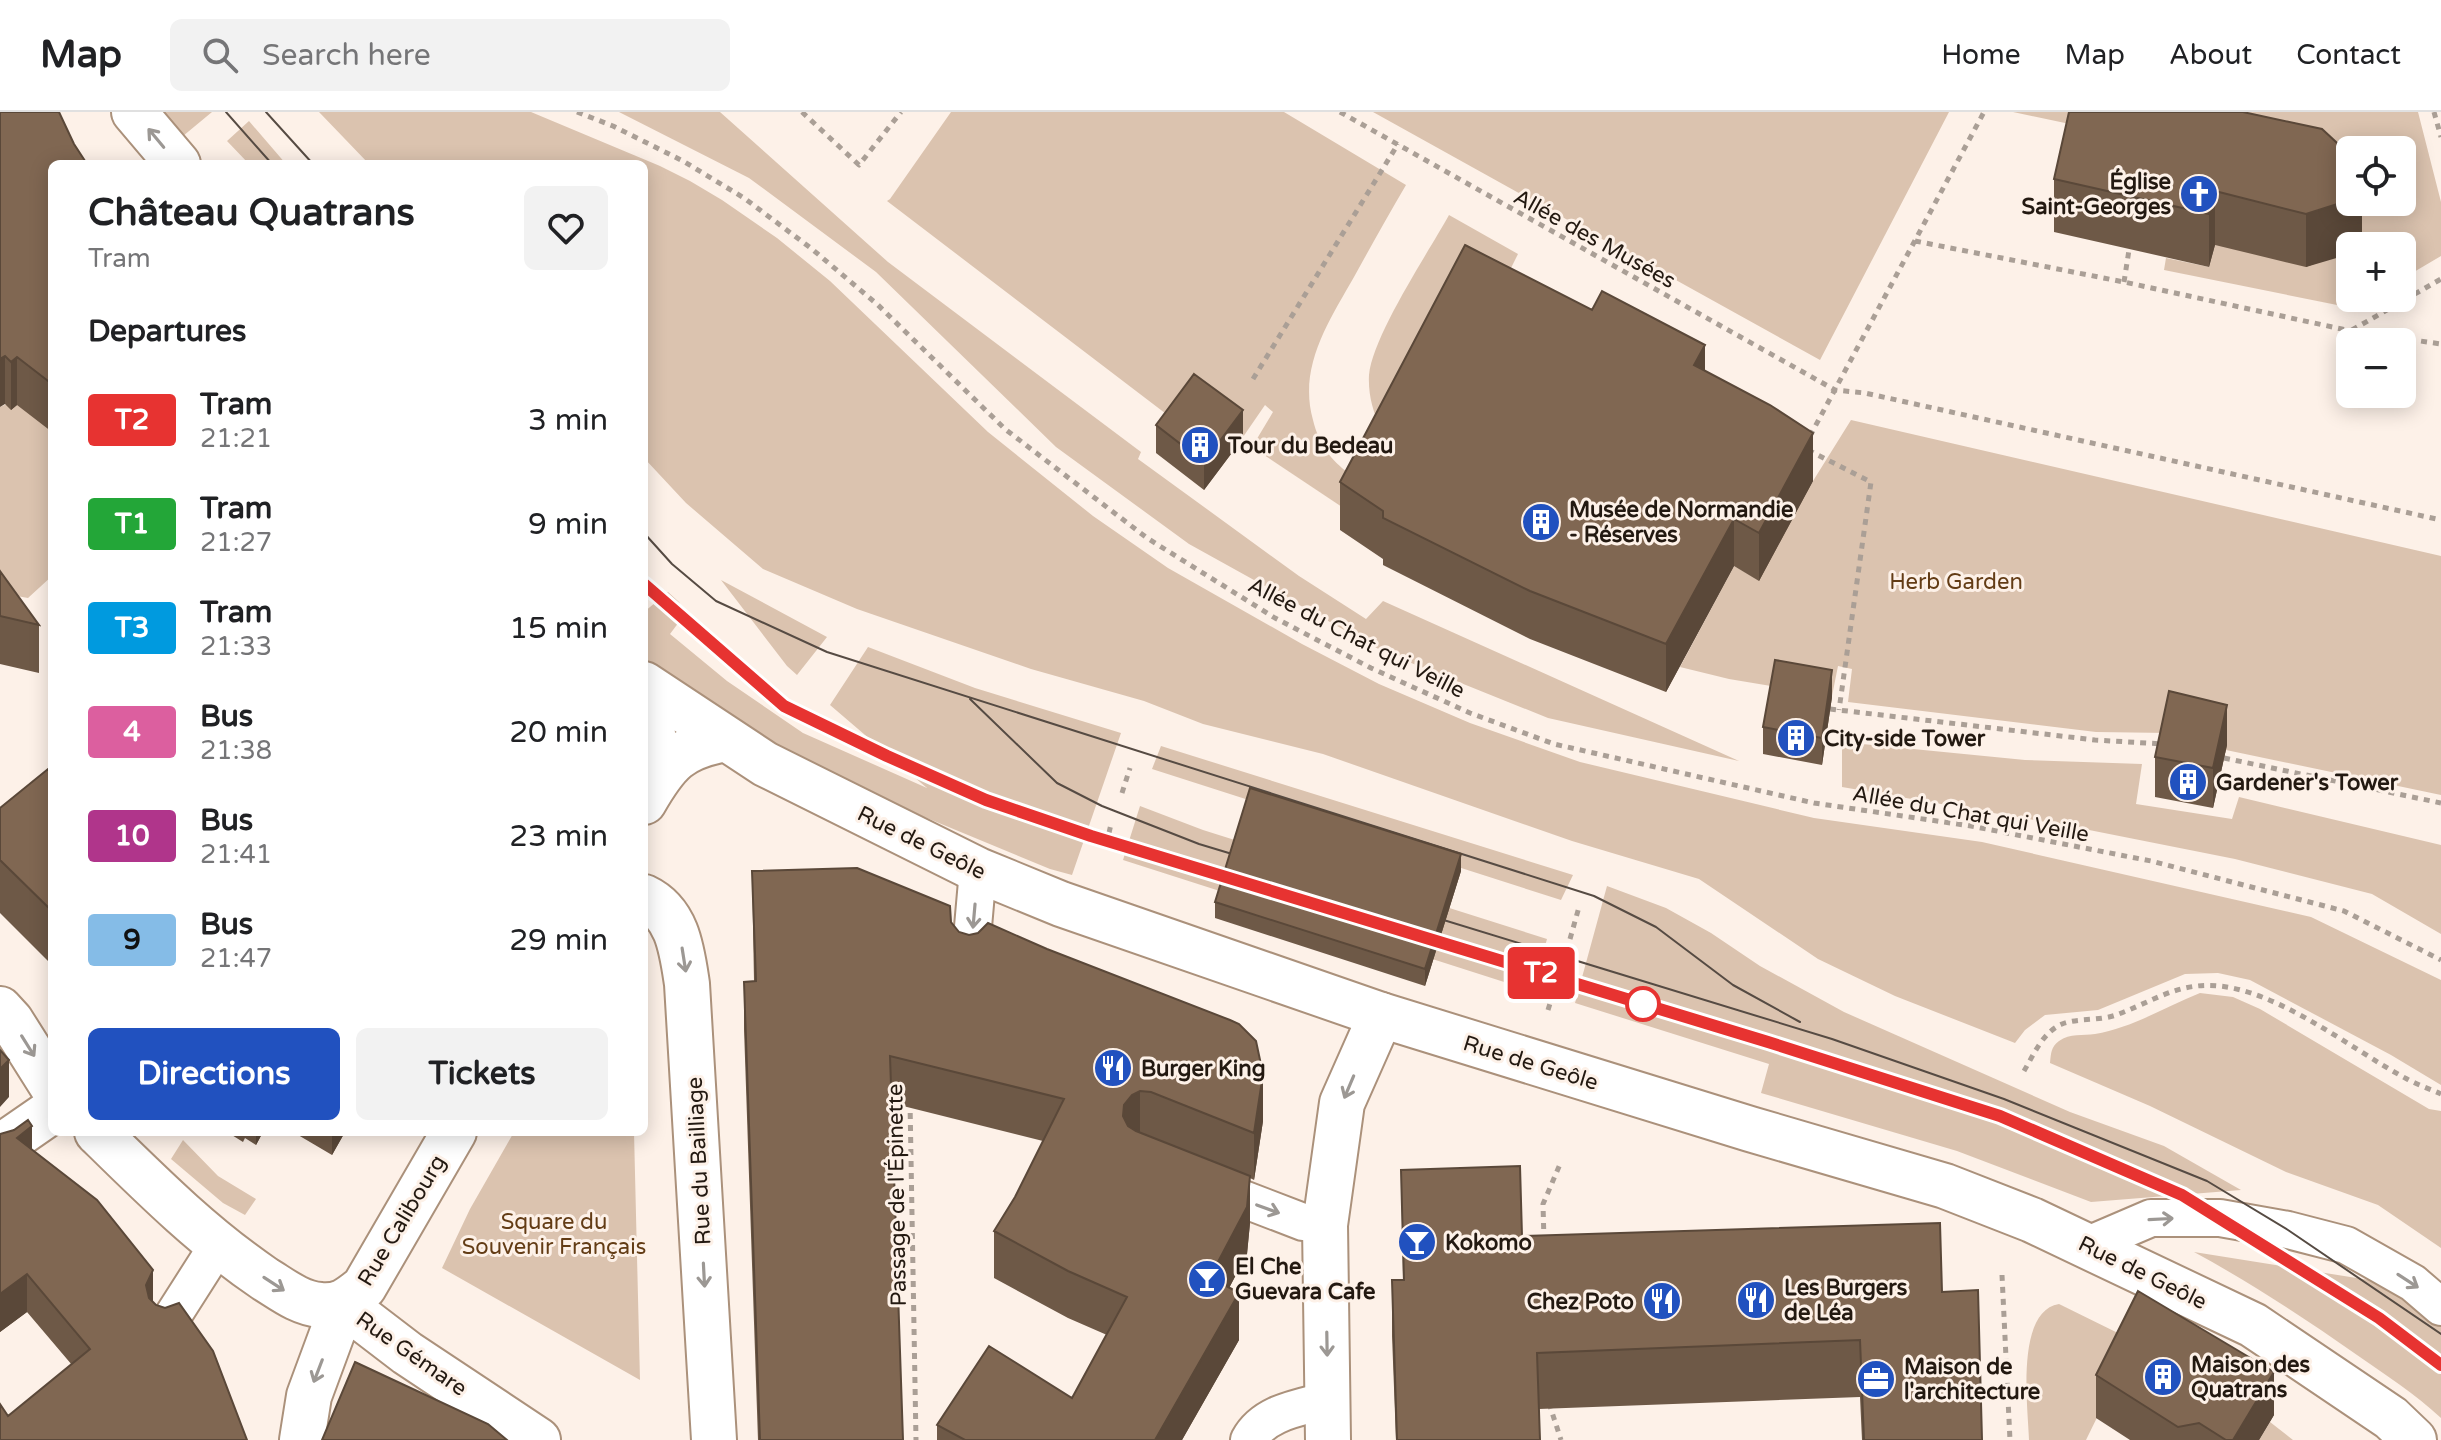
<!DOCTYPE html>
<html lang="en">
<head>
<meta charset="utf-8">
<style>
  body { margin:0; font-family:"Varela Round",sans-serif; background:#f2f2f2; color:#202124; height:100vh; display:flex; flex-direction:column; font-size:30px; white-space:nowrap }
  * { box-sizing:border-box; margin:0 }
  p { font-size:26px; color:#757577 }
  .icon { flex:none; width:44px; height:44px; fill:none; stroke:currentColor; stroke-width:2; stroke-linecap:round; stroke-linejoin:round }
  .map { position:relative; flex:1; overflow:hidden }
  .drawer { position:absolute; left:48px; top:48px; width:600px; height:976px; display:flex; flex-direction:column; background:#fff; border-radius:12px; box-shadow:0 4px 20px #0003 }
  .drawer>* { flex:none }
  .badge { padding:0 16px; border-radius:6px; font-size:28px; line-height:52px }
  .buttons { position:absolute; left:2336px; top:24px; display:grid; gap:16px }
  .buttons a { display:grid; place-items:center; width:80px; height:80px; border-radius:12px; background:#fff; box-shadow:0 4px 20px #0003; font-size:40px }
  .map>.badge { position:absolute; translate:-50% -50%; box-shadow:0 0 0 4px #fff }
  h2 { padding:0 40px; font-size:30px; line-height:72px }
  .round { display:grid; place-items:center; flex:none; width:84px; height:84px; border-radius:12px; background:#f2f2f2 }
  .head { display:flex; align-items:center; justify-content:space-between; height:136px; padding:0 40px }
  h1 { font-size:38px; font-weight:700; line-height:60px }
  .cta { display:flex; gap:16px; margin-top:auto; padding:16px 40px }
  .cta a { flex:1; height:92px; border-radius:12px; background:#2151bf; color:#fff; font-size:32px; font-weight:700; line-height:92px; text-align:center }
  .cta a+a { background:#f2f2f2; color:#202124 }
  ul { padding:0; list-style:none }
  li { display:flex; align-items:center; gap:24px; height:104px; padding:0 40px }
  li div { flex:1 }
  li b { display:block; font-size:30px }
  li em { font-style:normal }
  li .badge { min-width:88px; font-weight:700; text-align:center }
  header { display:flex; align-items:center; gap:48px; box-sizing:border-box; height:112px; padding:0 40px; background:#fff; border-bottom:2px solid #e0e0e0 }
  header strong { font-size:38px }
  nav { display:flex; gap:44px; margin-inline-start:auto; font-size:28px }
  .search { width:560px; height:72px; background:#f2f2f2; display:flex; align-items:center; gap:20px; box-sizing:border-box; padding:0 28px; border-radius:12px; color:#757577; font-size:30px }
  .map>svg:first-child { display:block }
  .green { fill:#dbc3af; fill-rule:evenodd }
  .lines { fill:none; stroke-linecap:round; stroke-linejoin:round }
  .service-casing { stroke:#ab917b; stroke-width:40 }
  .pedestrian-casing { stroke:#ab917b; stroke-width:48 }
  .minor-casing { stroke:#ab917b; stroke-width:48 }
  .secondary-casing { stroke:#ab917b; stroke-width:48 }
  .path { stroke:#aa9f96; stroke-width:5; stroke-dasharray:6 6; stroke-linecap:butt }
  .service { stroke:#fff; stroke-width:36 }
  .pedestrian { stroke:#fff; stroke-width:44 }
  .minor { stroke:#fff; stroke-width:44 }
  .secondary { stroke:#fff; stroke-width:44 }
  .tram { stroke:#564b43; stroke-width:2 }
  .wall { fill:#6e5947 }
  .shaded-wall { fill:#5a4839 }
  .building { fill:#806752; stroke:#5a4839; stroke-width:2 }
  .oneway { stroke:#9c9894 }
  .line-casing { stroke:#fff; stroke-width:18 }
  .line { stroke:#e73331; stroke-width:12 }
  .stop-dot { fill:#fff; stroke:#e73331; stroke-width:4 }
  .labels { text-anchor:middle; stroke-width:6; stroke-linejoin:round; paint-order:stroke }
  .poi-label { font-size:22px; font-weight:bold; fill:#231911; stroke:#fdf1e8; text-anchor:start }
  .street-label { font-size:22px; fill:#231911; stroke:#fdf1e8 }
  .park-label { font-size:22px; fill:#633c15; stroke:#fdf1e8 }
</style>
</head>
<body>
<header>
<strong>Map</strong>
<div class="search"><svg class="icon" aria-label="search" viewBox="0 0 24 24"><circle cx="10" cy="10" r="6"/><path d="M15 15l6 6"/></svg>Search here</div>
<nav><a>Home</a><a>Map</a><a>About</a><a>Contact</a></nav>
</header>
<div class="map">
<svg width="2441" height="1328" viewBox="0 0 2441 1328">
  <rect width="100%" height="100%" fill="#fdf1e8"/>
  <!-- green -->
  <path class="green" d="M155,0H212L177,29Z
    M319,0H531L660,54L690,69L722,88L777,126L830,169L988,320L1093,404L1168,456L1302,532L1379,572L1470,611L1580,650L1814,706L1982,730L2311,805L2441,868V973L2391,943L2250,868L2218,861L2185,862L2098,898L2045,903L2025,918L2015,931L1895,884L1818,847L1699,767L1572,729L1323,642L1203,612L1144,589L1031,557L857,497L763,457L686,391L644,346V52H369Z
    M619,0H720L888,150L1141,340L1138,347L1299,464L1366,507L1383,489L1739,649L1548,606L1384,540L1189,432L1056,335L876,160L749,66Z
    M951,0H1284L1406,73C1388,104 1371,134 1354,165C1329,209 1298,255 1313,308C1319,332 1330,348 1350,362L1348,399L1252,335L1273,300L1265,293L1243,325L1178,311L887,89L890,87Z
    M1373,0H1949L1820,248Z
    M2013,0H2418L2441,90V144L2402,167V134H2350V144L2235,47ZM2350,38H2402V90H2350Z
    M249,9L286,52H249L227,29Z
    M1449,103L1518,142L1496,186L1381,317C1373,300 1368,283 1369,263C1373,223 1428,141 1449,103Z
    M2215,133L2340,145L2347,150L2350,146V186H2369L2352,196L2164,158L2166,146L2209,155Z
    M32,281L52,318V464L28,486L0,481V295Z
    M1851,308L2441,444V683L2226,638L2169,621L2096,620L1848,590L1852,557L1838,554L1832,584L1729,567L1680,555L1734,454L1759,468L1813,369Z
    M721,468L827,525L797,563L787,554Z
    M668,480L679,490L685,502L670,522L727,569L803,621L927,676L830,593L868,535L975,576L1121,621L1072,763L1050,757L922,704L743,617L644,552V500Z
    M1842,630L2025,648L2142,652L2136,692L2232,707L2239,685L2441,733V822L2372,782L2235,747L2069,714L1842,675Z
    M1161,634L1573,763L1561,788L1152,657Z
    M1140,694L1203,718L1547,827L1532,879L1123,748Z
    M1607,774L1666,796L1711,821L1760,854L1844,900L2070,1000L2164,1034L2241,1078L2091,1090L1957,1039L1761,981L1769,952L1575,891Z
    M2200,881L2233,885L2260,897L2429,997L2441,999V1136L2378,1093L2286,1060L2150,994L2050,951C2051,941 2051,935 2059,929C2070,921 2083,924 2095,922C2132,916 2167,894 2200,881Z
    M514,1020H634L640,1268L442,1156L470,1097Z
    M183,1028L218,1064L256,1087L245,1103L223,1091L171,1047Z
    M2194,1140L2394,1172L2441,1205V1306C2415,1282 2386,1263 2357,1243C2304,1206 2251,1171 2194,1140Z
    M2059,1192L2126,1225L2136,1226L2086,1328H2029C2028,1296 2015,1199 2059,1192Z
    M2270,1310L2293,1328H2259Z"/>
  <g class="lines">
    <!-- service casing -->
    <g class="service-casing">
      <path id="service" d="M970,849L978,758
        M1204,1072L1303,1110L1325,1113
        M2088,1133L2151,1106H2220L2288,1118L2346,1133L2413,1171L2441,1195
        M167,1213L218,1133
        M1249,1328C1264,1300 1299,1296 1328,1288"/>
    </g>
    <!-- pedestrian casing -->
    <g class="pedestrian-casing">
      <path id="pedestrian" d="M0,1035L52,999"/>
    </g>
    <!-- minor casing -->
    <g class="minor-casing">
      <path id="minor" d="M644,585C656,615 655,642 653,674
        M644,785C678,801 682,839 687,872L714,1328
        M302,1328L309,1284L343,1192L407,1241L538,1328
        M1328,1328L1325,1113L1342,991L1381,903"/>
    </g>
    <!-- secondary casing -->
    <g class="secondary-casing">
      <path id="secondary" d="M134,0L178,52
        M644,572L765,652L978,758L1061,792L1381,903L1750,1017L1945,1074L2032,1108L2253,1213L2391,1306L2414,1328
        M644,690C667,650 680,635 726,627
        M0,897L11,909L52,974
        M97,1020C150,1072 203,1125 265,1167C283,1178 299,1191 320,1193C340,1195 349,1187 364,1175L454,1020"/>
    </g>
    <!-- path -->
    <path class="path" d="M577,0L613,14L683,49L744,86L812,137L878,193L1005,317L1147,426L1275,506L1371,556L1470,601L1554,632L1814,691L1971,714L2151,749L2344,799L2441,848
      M802,0L859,53L901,0
      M1340,0L1835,278L1865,281L2441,408
      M2434,0L2441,25
      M1915,129L2124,170L2351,219L2441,232
      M2124,170L2129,138
      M2352,218L2441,167
      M1253,267L1398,32
      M1810,324L1984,0
      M1808,338L1871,370L1839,598
      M1830,597L2095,628L2163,632
      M2224,646L2441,691
      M1122,681L1130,656
      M1109,721L1111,712
      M1570,827L1579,795
      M1548,898L1552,885
      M2024,959C2034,942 2043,920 2062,912C2077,906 2099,909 2116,903C2144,893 2168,877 2197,874C2265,866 2348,936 2407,967C2418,973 2430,977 2441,982
      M910,989L916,1328
      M1544,1129L1543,1092L1561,1050
      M2002,1163L2010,1328
      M1549,1291L1561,1328"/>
    <!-- service -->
    <use href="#service" class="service"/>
    <!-- pedestrian -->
    <use href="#pedestrian" class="pedestrian"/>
    <!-- minor -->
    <use href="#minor" class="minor"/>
    <!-- secondary -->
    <use href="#secondary" class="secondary"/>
    <!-- tram -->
    <path class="tram" d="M226,0L272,52
      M266,0L313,52
      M644,421L672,452L716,489L827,540L1594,784L1656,815L1733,873L1800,910
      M644,472L784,594L800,602L986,688L1091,724L1245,770
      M970,587L1057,671L1102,694L1199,732L1252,748
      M1424,802L1832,927L2004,987L2207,1069L2288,1118L2441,1222
      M1417,823L2000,1004L2182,1083L2379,1206L2441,1253"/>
  </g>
  <!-- wall -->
  <path class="wall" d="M0,0L52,52V320L17,293L11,298L5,292Z
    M2054,67L2362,90V134L2306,155L2215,133L2209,155L2054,120Z
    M1705,259L1813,369L1759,469L1734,454L1666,580L1530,527L1383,453V447L1340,418V370Z
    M1156,313L1243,326L1204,378L1156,341Z
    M0,459L39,513V561L0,552Z
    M1832,585L1822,653L1763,642V615Z
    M2227,633L2213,696L2155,685V645Z
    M52,661V853L0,801V696Z
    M752,759L951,810L959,820L1263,1009L1254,1068L1250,1066V1111L1247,1142L1229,1176L1239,1228L1182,1328H937V1313L1072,1286L1107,1223L1068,1206L994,1166V1119L1015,1085L1043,1029L891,991L903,1328H758L744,917V870L754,869Z
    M1461,759L1425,874L1215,806V790Z
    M227,1020H263L256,1033L245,1026L243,1030Z
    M293,1020H345L332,1043Z
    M0,1022L32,1038L153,1190L8,1304L72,1253L27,1200L0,1220Z
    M1401,1058L1522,1124L1942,1180L1982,1328H1862L1860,1285L1539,1297L1540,1328H1396L1392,1224V1168H1403Z
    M2096,1263L2274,1303L2259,1328H2130L2096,1306Z"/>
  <!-- shaded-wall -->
  <path class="shaded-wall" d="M2215,79V133L2209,155V102Z
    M2350,88V90H2362V134H2350V142L2306,155V102Z
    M1705,233V281L1694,253Z
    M5,244V292L0,295V247Z
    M17,245V293L11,298V250Z
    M1243,298V326L1204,378V350Z
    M1813,321V369L1759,469V421Z
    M1734,407V454L1666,580V532Z
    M1832,558V585L1822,653V626Z
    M2227,593V633L2213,696V656Z
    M1461,742V759L1425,874V857Z
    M9,948V985L0,995V957Z
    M1263,962V1009L1254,1068V1021Z
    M1140,979V1026L1132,1030L1123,1004L1124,993L1132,983Z
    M32,1014V1052L17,1026Z
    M256,1020H263L256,1033Z
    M332,1020H345L332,1043Z
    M1250,1064V1111L1247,1142L1210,1212V1165Z
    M153,1158V1196L146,1211V1173Z
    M27,1162V1200L0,1220V1182Z
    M1239,1181V1228L1182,1328H1155Z
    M2274,1260V1303L2259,1328H2233Z"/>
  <!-- building -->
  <path class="building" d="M0,0H59L74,32L87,52H52V272L17,245L11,250L5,244L0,247Z
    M2069,0H2243L2322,17L2350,43V88L2306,102L2215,79L2209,102L2054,67Z
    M1465,133L1592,198L1602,179L1705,233L1694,253L1770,293L1813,321L1759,421L1734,407L1666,532L1530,479L1383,406V399L1340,370Z
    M1194,262L1243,298L1204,350L1156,313Z
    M0,459L39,513L0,504Z
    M1775,548L1832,558L1822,626L1763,615Z
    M2169,579L2227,593L2213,656L2155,645Z
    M48,657L52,661V799L0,748V696Z
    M1250,676L1461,742L1425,857L1215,790Z
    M857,756L950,794L951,810L959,820L969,823L978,821L988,811L1047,837L1230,908L1239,912L1256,929L1263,962L1254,1021L1151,980L1140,979L1132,983L1124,993L1123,1004L1128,1014L1136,1019L1250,1064L1247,1095L1210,1165L1239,1181L1155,1328H965L937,1313L989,1234L1072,1286L1127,1185L1068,1159L994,1119L1015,1085L1064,987L890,944L903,1328H760L744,870L756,869L752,759Z
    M0,938L9,948L0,957Z
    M28,1008L32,1014L17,1026L97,1088L153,1158L146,1173L149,1186L156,1193L165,1196L179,1191L213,1239L247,1328H0V1292L8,1304L90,1237L27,1162L0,1182V1022L14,1018Z
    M1520,1054L1522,1124L1940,1111L1942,1180L1978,1178L1982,1328H1864L1860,1228L1537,1241L1540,1328H1397L1392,1168H1404L1401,1058Z
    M2138,1179L2274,1260L2233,1328H2226L2199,1311L2178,1315L2096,1263Z
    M355,1250L488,1312L507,1328H322Z"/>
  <!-- one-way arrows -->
  <defs><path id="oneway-shaft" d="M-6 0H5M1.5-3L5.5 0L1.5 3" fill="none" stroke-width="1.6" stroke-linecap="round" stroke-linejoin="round" transform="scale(2)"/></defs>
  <g class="oneway">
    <use href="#oneway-shaft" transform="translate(156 26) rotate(-130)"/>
    <use href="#oneway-shaft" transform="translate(974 804) rotate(95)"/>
    <use href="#oneway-shaft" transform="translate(684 848) rotate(81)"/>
    <use href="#oneway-shaft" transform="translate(28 934) rotate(58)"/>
    <use href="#oneway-shaft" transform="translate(1349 975) rotate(113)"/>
    <use href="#oneway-shaft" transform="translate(1268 1097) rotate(20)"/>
    <use href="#oneway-shaft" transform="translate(2161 1107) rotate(-3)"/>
    <use href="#oneway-shaft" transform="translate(704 1163) rotate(87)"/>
    <use href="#oneway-shaft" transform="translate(2408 1169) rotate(33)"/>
    <use href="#oneway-shaft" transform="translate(274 1172) rotate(33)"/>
    <use href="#oneway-shaft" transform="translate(1327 1232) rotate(89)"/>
    <use href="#oneway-shaft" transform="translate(318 1259) rotate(111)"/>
  </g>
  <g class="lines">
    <!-- line casing -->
    <g class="line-casing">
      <path id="line" d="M644,472L784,594L887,644L986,688L1091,724L1768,930L2000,1004L2182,1083L2379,1206L2441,1253"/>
    </g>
    <!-- line -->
    <use href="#line" class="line"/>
  </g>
  <!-- icons -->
  <defs>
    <g id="church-disc" transform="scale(2)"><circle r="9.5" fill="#2151bf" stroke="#fdf1e8"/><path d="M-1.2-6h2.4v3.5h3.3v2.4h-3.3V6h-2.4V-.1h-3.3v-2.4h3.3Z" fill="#fff"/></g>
    <g id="building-disc" transform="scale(2)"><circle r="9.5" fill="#2151bf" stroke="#fdf1e8"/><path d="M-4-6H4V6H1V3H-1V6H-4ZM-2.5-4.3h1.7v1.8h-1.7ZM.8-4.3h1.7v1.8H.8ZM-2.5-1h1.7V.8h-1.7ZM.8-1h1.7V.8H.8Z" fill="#fff"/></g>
    <g id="restaurant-disc" transform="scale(2)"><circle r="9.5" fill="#2151bf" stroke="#fdf1e8"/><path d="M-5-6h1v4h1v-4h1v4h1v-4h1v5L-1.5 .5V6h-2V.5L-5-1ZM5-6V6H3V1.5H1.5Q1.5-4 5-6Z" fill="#fff"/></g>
    <g id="bar-disc" transform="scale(2)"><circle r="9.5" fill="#2151bf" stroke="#fdf1e8"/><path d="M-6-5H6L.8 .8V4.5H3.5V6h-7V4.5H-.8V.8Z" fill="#fff"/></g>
    <g id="office-disc" transform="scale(2)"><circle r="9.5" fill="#2151bf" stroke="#fdf1e8"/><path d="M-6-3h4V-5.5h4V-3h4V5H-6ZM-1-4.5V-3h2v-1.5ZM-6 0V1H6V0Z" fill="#fff"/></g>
  </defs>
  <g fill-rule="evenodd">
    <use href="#church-disc" x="2199" y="82"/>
    <use href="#building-disc" x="1200" y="333"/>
    <use href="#building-disc" x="1541" y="410"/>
    <use href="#building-disc" x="1796" y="626"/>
    <use href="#building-disc" x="2188" y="670"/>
    <use href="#restaurant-disc" x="1113" y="956"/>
    <use href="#bar-disc" x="1417" y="1130"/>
    <use href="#bar-disc" x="1207" y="1167"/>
    <use href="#restaurant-disc" x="1756" y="1188"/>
    <use href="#restaurant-disc" x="1662" y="1189"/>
    <use href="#building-disc" x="2163" y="1265"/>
    <use href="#office-disc" x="1876" y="1267"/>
  </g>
  <!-- markers -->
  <circle class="stop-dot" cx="1643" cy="892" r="16"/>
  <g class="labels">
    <!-- poi labels -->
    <g class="poi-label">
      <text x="2171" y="77" text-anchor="end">Église<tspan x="2171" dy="25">Saint-Georges</tspan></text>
      <text x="1228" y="341">Tour du Bedeau</text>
      <text x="1569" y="405">Musée de Normandie<tspan x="1569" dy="25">- Réserves</tspan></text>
      <text x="1824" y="634">City-side Tower</text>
      <text x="2216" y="678">Gardener's Tower</text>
      <text x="1141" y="964">Burger King</text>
      <text x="1445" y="1138">Kokomo</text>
      <text x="1235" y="1162">El Che<tspan x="1235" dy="25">Guevara Cafe</tspan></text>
      <text x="1784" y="1183">Les Burgers<tspan x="1784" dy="25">de Léa</tspan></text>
      <text x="1634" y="1197" text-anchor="end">Chez Poto</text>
      <text x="2191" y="1260">Maison des<tspan x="2191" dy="25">Quatrans</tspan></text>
      <text x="1904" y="1262">Maison de<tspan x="1904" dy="25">l'architecture</tspan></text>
    </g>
    <!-- street labels -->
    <g class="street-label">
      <text transform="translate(1595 126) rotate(29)" y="8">Allée des Musées</text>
      <text transform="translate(1357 525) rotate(27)" y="8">Allée du Chat qui Veille</text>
      <text transform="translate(1971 701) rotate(10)" y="8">Allée du Chat qui Veille</text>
      <text transform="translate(922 730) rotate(26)" y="8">Rue de Geôle</text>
      <text transform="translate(1531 950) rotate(17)" y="8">Rue de Geôle</text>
      <text transform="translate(698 1049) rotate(-93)" y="8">Rue du Bailliage</text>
      <text transform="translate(896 1083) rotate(-91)" y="8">Passage de l'Épinette</text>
      <text transform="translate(401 1108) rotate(-59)" y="8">Rue Calibourg</text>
      <text transform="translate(2143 1160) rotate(26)" y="8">Rue de Geôle</text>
      <text transform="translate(412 1241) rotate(35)" y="8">Rue Gémare</text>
    </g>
    <!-- park labels -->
    <g class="park-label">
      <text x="1956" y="477">Herb Garden</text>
      <text x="554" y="1117">Square du<tspan x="554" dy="25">Souvenir Français</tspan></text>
    </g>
  </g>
</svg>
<div class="buttons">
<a><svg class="icon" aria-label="locate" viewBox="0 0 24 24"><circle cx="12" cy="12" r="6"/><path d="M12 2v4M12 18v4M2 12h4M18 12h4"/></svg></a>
<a>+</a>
<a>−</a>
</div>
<b class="badge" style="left:1541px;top:861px;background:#e73331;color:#fff">T2</b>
<section class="drawer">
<div class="head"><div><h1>Château Quatrans</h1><p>Tram</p></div><a class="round"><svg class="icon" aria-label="heart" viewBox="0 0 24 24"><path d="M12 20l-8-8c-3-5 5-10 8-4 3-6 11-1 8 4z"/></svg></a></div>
<h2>Departures</h2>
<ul>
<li><span class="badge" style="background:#e73331;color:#fff">T2</span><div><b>Tram</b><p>21:21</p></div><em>3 min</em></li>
<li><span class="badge" style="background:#23a638;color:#fff">T1</span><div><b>Tram</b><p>21:27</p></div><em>9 min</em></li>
<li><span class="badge" style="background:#009adf;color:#fff">T3</span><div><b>Tram</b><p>21:33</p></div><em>15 min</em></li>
<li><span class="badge" style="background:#dc5f9f;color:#fff">4</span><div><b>Bus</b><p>21:38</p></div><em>20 min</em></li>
<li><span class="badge" style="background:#b0358b;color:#fff">10</span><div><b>Bus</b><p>21:41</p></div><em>23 min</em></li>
<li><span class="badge" style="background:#85bce7;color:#111">9</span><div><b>Bus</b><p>21:47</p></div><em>29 min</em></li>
</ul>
<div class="cta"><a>Directions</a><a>Tickets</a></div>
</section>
</div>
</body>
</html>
